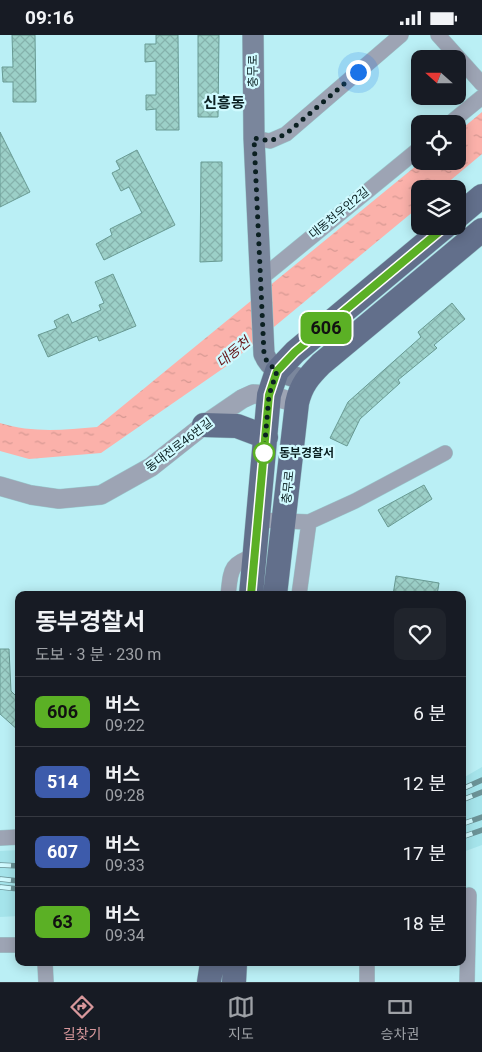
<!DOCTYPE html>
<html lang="ko">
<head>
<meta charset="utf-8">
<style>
  body { margin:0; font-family:Roboto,"Noto Sans KR",sans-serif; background:#20242c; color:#f1f3f6; height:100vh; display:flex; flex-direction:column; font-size:19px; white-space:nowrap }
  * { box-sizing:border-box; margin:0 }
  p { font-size:16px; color:#9ea1a6 }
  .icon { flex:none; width:28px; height:28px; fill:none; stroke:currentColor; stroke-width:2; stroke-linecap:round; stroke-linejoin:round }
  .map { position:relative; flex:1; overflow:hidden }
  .side { position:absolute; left:15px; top:556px; width:451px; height:375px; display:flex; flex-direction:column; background:#171b24; border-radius:10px; box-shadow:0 2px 12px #0003 }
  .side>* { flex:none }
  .badge { padding:0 10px; border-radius:8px; font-size:18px; line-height:32px }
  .needle { width:32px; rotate:291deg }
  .controls { position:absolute; left:411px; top:15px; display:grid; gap:10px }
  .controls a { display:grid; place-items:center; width:55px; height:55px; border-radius:10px; background:#171b24; box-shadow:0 2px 12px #0003; font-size:25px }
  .you { position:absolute; width:25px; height:25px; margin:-12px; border:4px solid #fff; border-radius:50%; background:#1a73e8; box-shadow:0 0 0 8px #1a73e833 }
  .map>.badge { position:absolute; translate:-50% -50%; box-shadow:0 0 0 2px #fff }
  .round { display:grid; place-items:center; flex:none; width:52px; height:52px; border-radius:10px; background:#20242c }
  .summary { display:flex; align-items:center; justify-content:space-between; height:85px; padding:0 20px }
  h1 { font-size:24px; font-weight:700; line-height:38px }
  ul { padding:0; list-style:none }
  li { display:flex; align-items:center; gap:15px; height:70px; padding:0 20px; border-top:1px solid #363941 }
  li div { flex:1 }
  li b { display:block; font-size:19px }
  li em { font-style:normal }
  li .badge { min-width:55px; font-weight:700; text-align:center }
  .status { display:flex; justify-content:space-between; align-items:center; height:35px; padding:0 25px; background:#171b24; direction:ltr }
  .status svg { height:14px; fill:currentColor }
  .dock { display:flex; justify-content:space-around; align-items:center; height:70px; border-top:1px solid #363941; background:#171b24; font-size:14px; color:#9ea1a6 }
  .dock a { display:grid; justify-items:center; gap:2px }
  .dock .current { color:#d8989c }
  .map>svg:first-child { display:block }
  .built { fill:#a5e4eb }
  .water { fill:url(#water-ripples) }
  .building { fill:url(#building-cross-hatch); stroke:#689a93 }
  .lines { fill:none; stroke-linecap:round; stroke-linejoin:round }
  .minor-casing { stroke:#9acacf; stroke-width:16 }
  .tertiary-casing { stroke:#9acacf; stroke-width:20 }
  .secondary-casing { stroke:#9acacf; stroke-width:22 }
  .primary-casing { stroke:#9acacf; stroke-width:25 }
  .minor { stroke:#9da4b4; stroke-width:15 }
  .tertiary { stroke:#9da4b4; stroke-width:19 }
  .secondary { stroke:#7a869c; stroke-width:21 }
  .primary { stroke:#626f8b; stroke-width:24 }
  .rail-casing { stroke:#6b9296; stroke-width:5.5 }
  .rail { stroke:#d0faff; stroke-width:4; stroke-dasharray:11; stroke-linecap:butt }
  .line-casing { stroke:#fff; stroke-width:11 }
  .line { stroke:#5bb025; stroke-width:8 }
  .walk { stroke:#0b2022; stroke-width:5; stroke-dasharray:0 9 }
  .stop-dot { fill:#fff; stroke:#5bb025; stroke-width:2.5 }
  .labels { text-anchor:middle; stroke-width:4.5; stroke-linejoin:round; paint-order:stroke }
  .street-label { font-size:12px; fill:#0b2022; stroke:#d0faff }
  .stop-label { font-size:12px; font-weight:bold; fill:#0b2022; stroke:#d0faff; text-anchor:start }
  .water-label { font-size:14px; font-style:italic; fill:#661215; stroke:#d0faff }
  .quarter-label { font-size:15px; font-weight:bold; fill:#0b2022; stroke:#d0faff }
</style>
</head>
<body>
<div class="status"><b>09:16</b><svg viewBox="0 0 49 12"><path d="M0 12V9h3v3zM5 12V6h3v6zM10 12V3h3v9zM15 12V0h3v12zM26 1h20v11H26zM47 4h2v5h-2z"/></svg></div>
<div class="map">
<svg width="482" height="947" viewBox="0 0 482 947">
  <defs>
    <pattern id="water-ripples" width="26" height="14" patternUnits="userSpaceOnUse" patternTransform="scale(1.25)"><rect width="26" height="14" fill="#fbb1aa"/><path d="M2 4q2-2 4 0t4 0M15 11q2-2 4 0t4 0" fill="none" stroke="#d69892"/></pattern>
    <pattern id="building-cross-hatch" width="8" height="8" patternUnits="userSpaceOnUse" patternTransform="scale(1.25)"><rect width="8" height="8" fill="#9cd0c8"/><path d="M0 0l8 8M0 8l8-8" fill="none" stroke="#85b2ac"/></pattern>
  </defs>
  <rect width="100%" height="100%" fill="#baeff5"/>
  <!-- built -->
  <path class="built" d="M482,732V810L463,817V743Z
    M19,815V881L0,882V816Z"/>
  <!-- water -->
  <path class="water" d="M482,77V119L440,154H420V171L228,330L101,418L29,424L0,416V388C32,398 63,395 97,392L422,126H458V97Z"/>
  <!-- building -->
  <path class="building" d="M12,0H35L36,67H13V47H3L2,32H13Z
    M156,0H178L179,95H156V74L146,75V60H156V26L145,27V9H156Z
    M198,0H219L218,82H198Z
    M0,97L30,157L0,172Z
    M137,115L175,190L104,225L96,209L112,200L110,194L142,178L129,152L121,156L112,138L120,134L116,126Z
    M201,127H222V226L200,227Z
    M113,239L136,291L99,306L97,301L48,322L38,300L57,293L54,286L68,279L72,288L101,275L99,270L104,268L95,247Z
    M452,268L465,284L434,310L437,313L398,345L400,348L360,384L347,411L330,403L348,367L421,302L418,297Z
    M424,450L432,464L388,492L378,475Z
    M396,541L439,548L437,560H393Z
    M0,614H9L11,656L19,664V696L0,679Z"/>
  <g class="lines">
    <!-- minor casing -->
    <g class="minor-casing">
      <path id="minor" d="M438,0L482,49
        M449,89L482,62
        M254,103L270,106L286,99L401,0
        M259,245L420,113
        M258,485L309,487L355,466L445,418
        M228,560C231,536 229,528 255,521
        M299,560L309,487
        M0,803L19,802
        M0,910H19
        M45,928L46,947
        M367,947V928
        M467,947L469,860"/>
    </g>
    <!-- tertiary casing -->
    <g class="tertiary-casing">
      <path id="tertiary" d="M0,451L31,460L59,464L101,460L151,432L204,390L242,364L253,359L269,360L297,368"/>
    </g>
    <!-- secondary casing -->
    <g class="secondary-casing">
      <path id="secondary" d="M253,0L254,103L264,319C271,337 288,340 305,345"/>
    </g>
    <!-- primary casing -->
    <g class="primary-casing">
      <path id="primary" d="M458,181L482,161
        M204,390L237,391L266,402
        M251,560L269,360L277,336L295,317L446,191
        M275,560L297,368C301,350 309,341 321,329L482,195
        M209,947L212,928
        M234,947L235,928"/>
    </g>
    <!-- minor -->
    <use href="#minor" class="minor"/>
    <!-- tertiary -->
    <use href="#tertiary" class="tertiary"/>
    <!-- secondary -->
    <use href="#secondary" class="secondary"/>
    <!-- primary -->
    <use href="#primary" class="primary"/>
    <!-- rail casing -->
    <g class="rail-casing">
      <path id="rail" d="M462,754L482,745
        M462,765L482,757
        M462,789L482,782
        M462,802L482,795
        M0,830L19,831
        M0,844L19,846
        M0,852L19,854"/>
    </g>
    <!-- rail -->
    <use href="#rail" class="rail"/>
  </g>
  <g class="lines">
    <!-- line casing -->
    <g class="line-casing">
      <path id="line" d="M251,560L269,360L277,336L295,317L446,191"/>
    </g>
    <!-- line -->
    <use href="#line" class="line"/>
    <!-- walk -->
    <path class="walk" d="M264,418L269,360L277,336L267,327L264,319L254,103L270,106L286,99L358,37"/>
  </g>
  <!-- markers -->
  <circle class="stop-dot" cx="264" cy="418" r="10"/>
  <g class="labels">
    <!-- street labels -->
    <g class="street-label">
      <text transform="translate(253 36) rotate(-90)" y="4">충무로</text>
      <text transform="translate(339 178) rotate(-39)" y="4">대동천우안2길</text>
      <text transform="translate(179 410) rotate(-37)" y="4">동대전로46번길</text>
      <text transform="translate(288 452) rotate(-84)" y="4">충무로</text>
    </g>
    <!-- stop labels -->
    <g class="stop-label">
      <text x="279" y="422">동부경찰서</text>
    </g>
    <!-- water labels -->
    <g class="water-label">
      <text transform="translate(233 317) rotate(-40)" y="5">대동천</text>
    </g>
    <!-- quarter labels -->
    <g class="quarter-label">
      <text x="224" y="73">신흥동</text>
    </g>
  </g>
</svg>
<div class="controls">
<a><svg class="needle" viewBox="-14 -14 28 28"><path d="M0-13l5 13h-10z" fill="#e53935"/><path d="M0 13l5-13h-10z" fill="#9ea1a6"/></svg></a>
<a><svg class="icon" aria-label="locate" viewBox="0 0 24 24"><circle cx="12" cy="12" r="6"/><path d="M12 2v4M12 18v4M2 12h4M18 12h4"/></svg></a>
<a><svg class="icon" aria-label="layers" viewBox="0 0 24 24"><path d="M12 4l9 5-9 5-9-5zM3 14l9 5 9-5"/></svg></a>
</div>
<div class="you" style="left:358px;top:37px"></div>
<b class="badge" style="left:326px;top:293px;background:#5bb025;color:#111">606</b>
<section class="side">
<div class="summary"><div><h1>동부경찰서</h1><p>도보 · 3 분 · 230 m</p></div><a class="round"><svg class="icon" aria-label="heart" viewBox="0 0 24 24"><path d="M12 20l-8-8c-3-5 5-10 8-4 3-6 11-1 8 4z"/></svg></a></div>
<ul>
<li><span class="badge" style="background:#5bb025;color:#111">606</span><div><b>버스</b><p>09:22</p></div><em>6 분</em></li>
<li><span class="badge" style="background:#3d5bab;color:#fff">514</span><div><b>버스</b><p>09:28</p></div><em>12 분</em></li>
<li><span class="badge" style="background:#3d5bab;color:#fff">607</span><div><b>버스</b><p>09:33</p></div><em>17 분</em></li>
<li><span class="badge" style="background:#5bb025;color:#111">63</span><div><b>버스</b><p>09:34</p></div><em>18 분</em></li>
</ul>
</section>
</div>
<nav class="dock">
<a class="current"><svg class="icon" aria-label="directions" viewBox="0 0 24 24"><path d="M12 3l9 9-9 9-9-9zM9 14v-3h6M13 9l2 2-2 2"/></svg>길찾기</a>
<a><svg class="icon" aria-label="map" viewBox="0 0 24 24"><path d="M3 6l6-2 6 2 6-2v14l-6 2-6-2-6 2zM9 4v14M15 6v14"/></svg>지도</a>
<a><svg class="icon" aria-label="tickets" viewBox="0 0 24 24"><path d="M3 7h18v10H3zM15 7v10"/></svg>승차권</a>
</nav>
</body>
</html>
